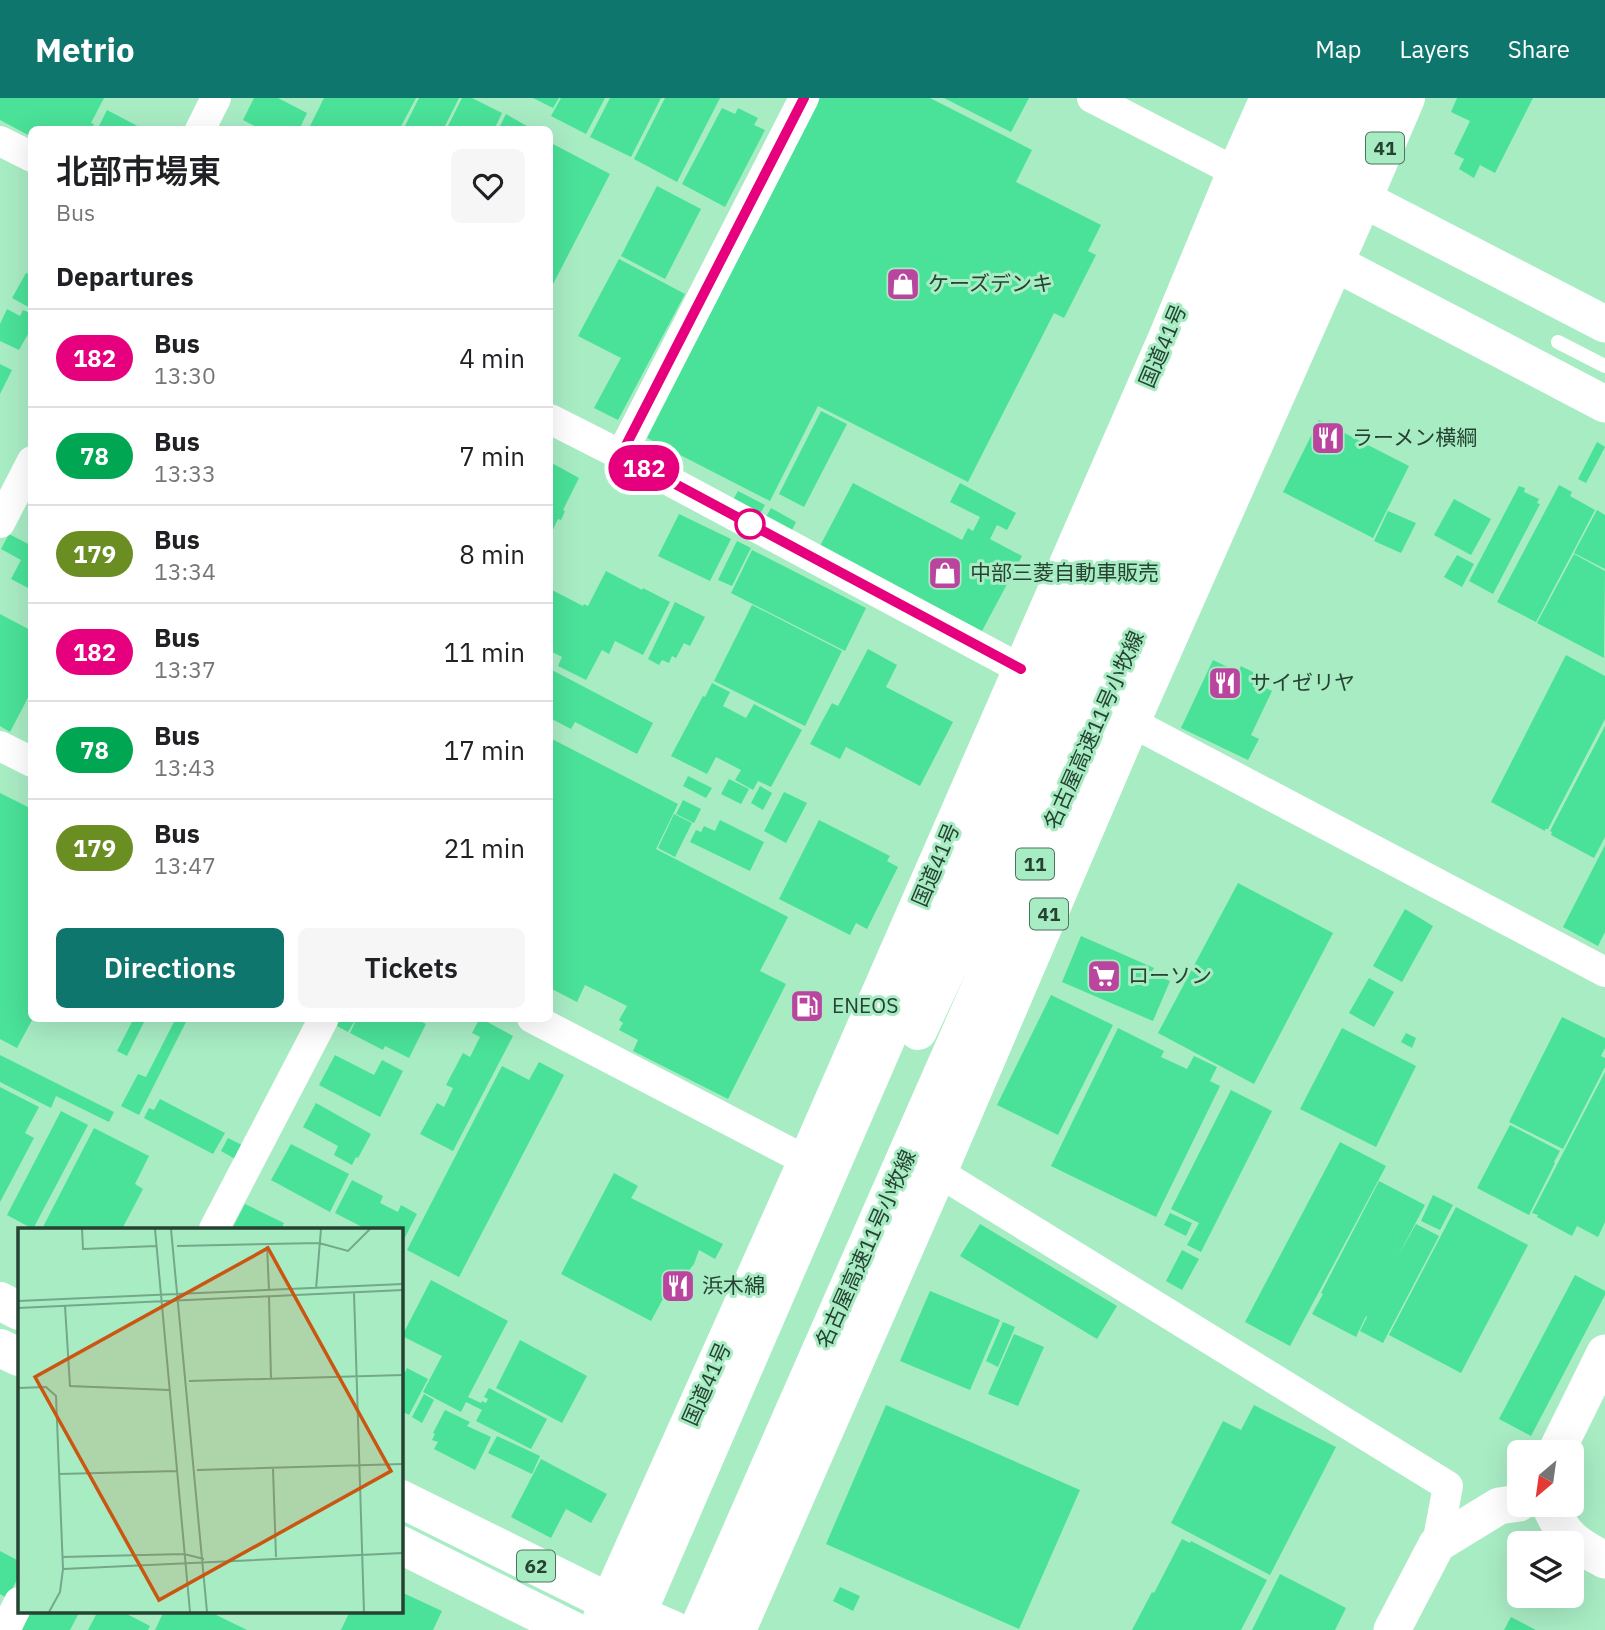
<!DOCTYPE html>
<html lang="en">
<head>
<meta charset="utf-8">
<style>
  body { margin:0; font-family:"IBM Plex Sans","Noto Sans JP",sans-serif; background:#f6f6f6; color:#202124; height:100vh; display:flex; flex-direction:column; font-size:26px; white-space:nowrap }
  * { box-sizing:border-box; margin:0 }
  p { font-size:23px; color:#757577 }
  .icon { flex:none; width:38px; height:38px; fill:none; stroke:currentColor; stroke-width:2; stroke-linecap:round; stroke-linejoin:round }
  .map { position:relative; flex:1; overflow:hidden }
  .side { position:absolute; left:28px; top:28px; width:525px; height:896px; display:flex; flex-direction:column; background:#fff; border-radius:10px; box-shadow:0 7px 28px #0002 }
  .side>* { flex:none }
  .badge { padding:0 14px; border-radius:23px; font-size:24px; line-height:46px }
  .needle { width:46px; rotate:209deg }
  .controls { position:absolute; left:1507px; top:1342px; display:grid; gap:14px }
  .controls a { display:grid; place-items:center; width:77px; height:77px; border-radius:10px; background:#fff; box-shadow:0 7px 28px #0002; font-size:35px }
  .map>.badge { position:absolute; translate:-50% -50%; box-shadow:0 0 0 4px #fff }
  h2 { padding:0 28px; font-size:26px; line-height:63px }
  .round { display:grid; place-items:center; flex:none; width:74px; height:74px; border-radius:10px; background:#f6f6f6 }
  .head { display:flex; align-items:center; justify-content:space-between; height:119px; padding:0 28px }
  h1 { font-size:33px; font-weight:600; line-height:52px }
  .action { display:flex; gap:14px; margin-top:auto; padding:14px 28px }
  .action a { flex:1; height:80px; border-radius:10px; background:#0f766e; color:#fff; font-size:28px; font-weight:600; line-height:80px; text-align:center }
  .action a+a { background:#f6f6f6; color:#202124 }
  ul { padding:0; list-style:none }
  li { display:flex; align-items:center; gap:21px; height:98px; padding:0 28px; border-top:2px solid #e0e0e0 }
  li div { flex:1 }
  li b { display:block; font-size:26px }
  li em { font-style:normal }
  li .badge { min-width:77px; font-weight:700; text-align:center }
  header { display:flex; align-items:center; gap:42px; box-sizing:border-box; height:98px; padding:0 35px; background:#0f766e; color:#fff }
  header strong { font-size:33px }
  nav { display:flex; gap:38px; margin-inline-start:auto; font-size:24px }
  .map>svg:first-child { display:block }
  .building { fill:#4ae198 }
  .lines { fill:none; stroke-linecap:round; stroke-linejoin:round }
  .service { stroke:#fff; stroke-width:14 }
  .minor { stroke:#fff; stroke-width:30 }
  .tertiary { stroke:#fff; stroke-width:37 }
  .primary { stroke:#fff; stroke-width:38 }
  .trunk { stroke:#fff; stroke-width:38 }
  .motorway { stroke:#fff; stroke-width:38 }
  .line-casing { stroke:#fff; stroke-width:16 }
  .line { stroke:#e6007e; stroke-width:10 }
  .stop-dot { fill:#fff; stroke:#e6007e; stroke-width:3.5 }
  .labels { text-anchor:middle; stroke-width:6; stroke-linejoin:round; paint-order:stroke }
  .shield { fill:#a8ecc4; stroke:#4d755e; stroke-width:2 }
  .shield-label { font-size:19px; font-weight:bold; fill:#264232 }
  .poi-label { font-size:21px; fill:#264232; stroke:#a8ecc4; text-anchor:start }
  .street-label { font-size:21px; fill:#264232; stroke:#a8ecc4 }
  .inset-road { fill:none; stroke:#74a88a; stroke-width:2 }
  .view { fill:#cb5612; fill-opacity:0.15; stroke:#cb5612; stroke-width:3.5 }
  .inset-edge { fill:none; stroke:#264232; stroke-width:3.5 }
</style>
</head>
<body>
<header>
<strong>Metrio</strong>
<nav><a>Map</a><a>Layers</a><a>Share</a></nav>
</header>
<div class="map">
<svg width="1605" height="1532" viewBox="0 0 1605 1532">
  <rect width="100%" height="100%" fill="#a8ecc4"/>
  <!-- building -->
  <path class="building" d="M0,0H104L91,25L94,26L91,32H32V39L0,22Z
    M254,0H278L307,15L299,32H262L243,22Z
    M324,0H416L399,32H308Z
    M419,0H459L443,32H403Z
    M462,0H472L502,15L494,32H446Z
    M533,0H559L553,10Z
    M561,0H605L586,36L551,18Z
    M610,0H661L631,59L590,39Z
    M665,0H720L677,84L634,61Z
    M820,0H930L1032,52L1016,84L1101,127L1088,153L1096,157L1064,220L1054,215L968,384L818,308L770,403L647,340Z
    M944,0H1029L1011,34Z
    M1457,0H1533L1495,75L1480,67L1474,80L1459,71L1464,61L1454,56L1470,23L1451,14Z
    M722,10L735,16L738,10L758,20L754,27L765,32L725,109L682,86Z
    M107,12L145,32H97Z
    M506,16L534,32H498Z
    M553,46L610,76L550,192V54Z
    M657,88L701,111L665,181L621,158Z
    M619,161L685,196L618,322L594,310L621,260L578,238Z
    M26,175L32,177V211L12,200Z
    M7,211L20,218L23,212L32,216V229L19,252L0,243V226Z
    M0,266L12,272L0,296Z
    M821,313L847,326L804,409L779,396Z
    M1319,322L1409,368L1373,440L1283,394Z
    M1597,344L1605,349L1586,385L1578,381Z
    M550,364L579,380L563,412L565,413L561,422L558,421L550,438Z
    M853,385L962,442L968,430L973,433L980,419L950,404L960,385L1016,415L1007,432L997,427L990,441L1022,458L982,533L820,448Z
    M1559,387L1572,394L1570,398L1595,412L1536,524L1497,504Z
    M1519,388L1525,390L1524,394L1539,401L1537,405L1540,406L1493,496L1469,483Z
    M738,393L765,407L759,418L732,404Z
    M1454,401L1491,421L1471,457L1434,437Z
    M771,410L796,424L791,434L766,419Z
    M1597,412L1605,417V471L1574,455Z
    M1388,413L1416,425L1401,455L1374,443Z
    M679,416L731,441L710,483L658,458Z
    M9,436L32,448V492L11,481L21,462L1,451Z
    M737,443L751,450L732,488L718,482Z
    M752,452L866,510L845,553L731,495Z
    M1574,456L1605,473L1604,560L1537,525Z
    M1457,457L1474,466L1462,489L1444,479Z
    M606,473L642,492L643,490L670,504L643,557L615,543L609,556L602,552L586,582L558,568L562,559L550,553V498L552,492L583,508L584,506L588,508Z
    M675,504L705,519L690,548L684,545L676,560L672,558L669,565L662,562L659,567L648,561Z
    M752,507L842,553L805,628L714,583Z
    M0,516L32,533V592L10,634L0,628Z
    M868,551L897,567L886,589L953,624L920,688L846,649L840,661L810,646L832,605L838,608Z
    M1566,557L1605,578V621L1548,731H1545V733L1491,704Z
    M1213,562L1238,574L1241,568L1255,575L1252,583L1272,593L1251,637L1259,641L1248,662L1181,630Z
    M550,571L653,625L637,656L575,624L571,631L550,620Z
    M712,585L730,594L723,608L746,620L754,606L802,632L771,689L758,683L753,692L735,682L741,672L716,659L707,676L671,658L703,598L705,599Z
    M1605,628V739L1594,760L1551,737L1552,734L1550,733Z
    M550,640L678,706L656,751L788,819L760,873L786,886L728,1001L633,953L638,942L619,932L623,925L619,922L627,908L585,887L577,904L550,890Z
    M688,678L712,690L706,700L683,688Z
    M729,681L749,691L741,706L721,696Z
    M760,688L772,695L763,712L751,705Z
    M784,694L807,705L786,745L764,733Z
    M0,695L32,711V922L17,950L0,941Z
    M683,702L701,711L694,725L676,716Z
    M674,716L692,725L675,759L658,750Z
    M720,722L764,744L750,773L690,744L696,732L701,734L704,728L715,733Z
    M819,722L890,758L887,763L898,769L867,831L856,825L850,837L779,801Z
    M1605,747V834L1598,848L1563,829Z
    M1238,785L1333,835L1254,986L1158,935Z
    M1405,811L1433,828L1402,884L1373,868Z
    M1081,838L1154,870L1151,875L1170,883L1153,923L1062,884Z
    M1369,880L1394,894L1374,929L1349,915Z
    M1051,897L1113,927L1058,1037L997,1007Z
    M1562,919L1605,940V950L1601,958L1605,960V969L1563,1051L1509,1024Z
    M134,920H146L127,958L117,953Z
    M176,920H188L139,1017L121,1008L138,976L146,979Z
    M339,920H347L354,924L348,934L335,927Z
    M357,920H414L426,926L409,960L385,948L383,952L350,935Z
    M480,920L513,938L453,1053L420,1036L437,1005L444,1009L453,990L446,987L463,955L470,959L480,939L472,935Z
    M1118,930L1164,953L1161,959L1187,971L1194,958L1217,969L1210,983L1220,988L1156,1119L1051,1068Z
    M1342,930L1416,968L1376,1049L1300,1011Z
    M1406,935L1416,940L1412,950L1401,944Z
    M0,957L114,1014L109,1024L56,998L51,1010L0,984Z
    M335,957L374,977L382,962L403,973L380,1019L319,987Z
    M539,964L564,977L459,1179L407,1152L502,968L529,982Z
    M1605,974V1124L1598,1139L1577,1128L1572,1138L1537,1119L1538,1117L1532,1115Z
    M0,989L39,1009L25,1035L34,1040L0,1104Z
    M1231,992L1272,1013L1201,1154L1187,1147L1199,1125L1171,1111Z
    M160,1001L225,1035L213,1056L144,1020L149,1010L154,1012Z
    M316,1005L371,1036L358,1060L356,1059L352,1067L334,1057L338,1048L303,1029Z
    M61,1013L88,1027L33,1131L7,1117Z
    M1510,1027L1560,1053L1554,1064L1555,1065L1529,1117L1477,1090Z
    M94,1030L149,1058L135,1086L143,1091L122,1131H42Z
    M228,1040L244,1048L237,1062L221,1053Z
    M1340,1044L1386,1068L1290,1248L1245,1224Z
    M291,1046L349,1076L330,1114L271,1082Z
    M614,1075L638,1088L631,1100L723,1146L715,1161L699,1152L694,1166L685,1177L671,1186L651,1223L561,1176Z
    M352,1082L383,1098L380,1105L398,1114L401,1107L417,1116L401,1147V1131H366L335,1115Z
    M1379,1083L1425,1107L1397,1160L1416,1126L1439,1138L1383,1245L1360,1233L1367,1219L1366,1218L1356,1239L1312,1216L1323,1196L1321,1195Z
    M1433,1097L1453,1107L1440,1132L1421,1123Z
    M245,1106L284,1125L281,1131H232Z
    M1456,1109L1528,1147L1461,1275L1389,1237Z
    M1170,1115L1192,1125L1186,1138L1164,1127Z
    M980,1126L1117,1208L1097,1241L960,1158Z
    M1182,1152L1199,1161L1182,1192L1166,1183Z
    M1575,1177L1605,1193V1197L1531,1338L1499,1321Z
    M431,1182L508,1223L468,1299L481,1305L482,1303L486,1305L488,1301L484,1299L489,1290L547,1321L531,1351L476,1323L482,1312L466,1304L461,1314L423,1294L442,1258L402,1238Z
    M930,1193L1000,1222L970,1292L900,1263Z
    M1003,1224L1015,1229L998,1269L986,1263Z
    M1014,1236L1044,1249L1018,1308L988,1296Z
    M520,1242L587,1278L562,1325L496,1290Z
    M407,1270L428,1281L409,1317L401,1313V1272L405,1274Z
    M424,1296L434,1302L422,1325L412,1319Z
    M886,1307L1080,1392L1019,1531L826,1446Z
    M1254,1307L1336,1349L1270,1477L1171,1425L1223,1323L1241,1332Z
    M445,1312L470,1324L467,1328L491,1339L475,1372L434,1351L438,1344L432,1342L435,1336L433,1335Z
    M497,1338L540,1358L532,1376L488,1355Z
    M541,1361L607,1396L591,1425L566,1411L551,1440L511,1419Z
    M1182,1441L1190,1445L1191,1443L1267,1482L1241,1532H1132L1152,1494L1154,1495Z
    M0,1453L19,1463V1478L7,1500L0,1496Z
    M1280,1476L1346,1510L1335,1532H1252Z
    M401,1487L404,1488L401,1494L442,1513L433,1532H341L350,1513H401Z
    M840,1489L860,1498L853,1513L833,1503Z
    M31,1513H80L70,1532H22Z
    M98,1513H121L150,1528L148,1532H88Z
    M164,1513H208L247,1532H155Z
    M1511,1519L1536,1532H1504Z"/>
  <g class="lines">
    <!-- service -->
    <path class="service" d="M1558,244L1605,268"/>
    <!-- minor -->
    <path class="minor" d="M1092,0L1236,74
      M200,32L216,0
      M0,43L32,59
      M550,321L621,357L1021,571
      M621,357L804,0
      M0,425L32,363
      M1131,624L1605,874
      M0,648L32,664
      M532,920L807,1063
      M938,1074L1448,1388L1437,1446
      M214,1131L324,920
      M5,1532L19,1504"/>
    <!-- tertiary -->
    <path class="tertiary" d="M1333,95L1363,101L1605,226
      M1311,144L1335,165L1605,306
      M1556,1354L1605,1255
      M1550,1407C1562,1438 1576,1447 1605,1462
      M1392,1532L1437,1446L1499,1408L1519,1405"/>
    <!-- primary -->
    <path class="primary" d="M0,1203L19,1213
      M0,1250L19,1259
      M401,1401L609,1504L673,1532
      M401,1447L572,1532"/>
    <!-- trunk -->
    <path class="trunk" d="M597,1532L807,1063L1167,240L1236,74L1269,0
      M737,1532L938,1074L1131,624L1363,101L1406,0"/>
    <!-- motorway -->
    <path class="motorway" d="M918,933L963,836L1333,0
      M630,1532L1199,220L1296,0
      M698,1532L1371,0"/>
  </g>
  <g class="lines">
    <!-- line casing -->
    <g class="line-casing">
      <path id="line" d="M804,0L621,357L1021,571"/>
    </g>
    <!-- line -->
    <use href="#line" class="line"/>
  </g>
  <!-- icons -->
  <defs>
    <g id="shop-square" transform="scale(1.75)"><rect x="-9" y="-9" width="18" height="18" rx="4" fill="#b9459e" stroke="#a8ecc4"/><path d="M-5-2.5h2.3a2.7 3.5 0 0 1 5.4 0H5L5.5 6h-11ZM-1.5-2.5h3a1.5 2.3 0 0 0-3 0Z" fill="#fff"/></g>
    <g id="restaurant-square" transform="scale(1.75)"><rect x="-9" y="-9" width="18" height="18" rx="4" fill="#b9459e" stroke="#a8ecc4"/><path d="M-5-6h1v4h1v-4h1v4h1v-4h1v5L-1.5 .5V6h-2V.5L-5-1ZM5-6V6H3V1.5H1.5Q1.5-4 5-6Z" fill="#fff"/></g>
    <g id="supermarket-square" transform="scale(1.75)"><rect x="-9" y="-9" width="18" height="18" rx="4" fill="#b9459e" stroke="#a8ecc4"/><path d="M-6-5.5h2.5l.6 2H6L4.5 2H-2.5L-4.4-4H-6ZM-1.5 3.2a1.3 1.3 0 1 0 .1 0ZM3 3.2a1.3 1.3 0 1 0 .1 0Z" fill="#fff"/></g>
    <g id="fuel-square" transform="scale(1.75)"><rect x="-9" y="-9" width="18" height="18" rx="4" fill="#b9459e" stroke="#a8ecc4"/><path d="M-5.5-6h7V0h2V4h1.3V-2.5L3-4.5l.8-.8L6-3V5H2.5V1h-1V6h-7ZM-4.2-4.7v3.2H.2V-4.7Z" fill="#fff"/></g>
  </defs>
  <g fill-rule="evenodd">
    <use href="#shop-square" x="903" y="186"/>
    <use href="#restaurant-square" x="1328" y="340"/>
    <use href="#shop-square" x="945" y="475"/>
    <use href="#restaurant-square" x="1225" y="585"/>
    <use href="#supermarket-square" x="1104" y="878"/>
    <use href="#fuel-square" x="807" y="908"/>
    <use href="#restaurant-square" x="678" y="1188"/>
  </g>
  <!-- markers -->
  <circle class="stop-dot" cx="750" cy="426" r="14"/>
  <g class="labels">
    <!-- shield labels -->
    <g class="shield">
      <rect x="1366" y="34.5" width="38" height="31" rx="5"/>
      <rect x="1016" y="750.5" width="38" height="31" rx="5"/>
      <rect x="1030" y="800.5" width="38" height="31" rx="5"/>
      <rect x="517" y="1452.5" width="38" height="31" rx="5"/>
    </g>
    <g class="shield-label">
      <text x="1385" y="57">41</text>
      <text x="1035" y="773">11</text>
      <text x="1049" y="823">41</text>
      <text x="536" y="1475">62</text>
    </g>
    <!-- poi labels -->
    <g class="poi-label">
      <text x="928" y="193">ケーズデンキ</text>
      <text x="1352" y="347">ラーメン横綱</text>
      <text x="970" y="482">中部三菱自動車販売</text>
      <text x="1250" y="592">サイゼリヤ</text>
      <text x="1128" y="885">ローソン</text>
      <text x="832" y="915">ENEOS</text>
      <text x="702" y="1195">浜木綿</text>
    </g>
    <!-- street labels -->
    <g class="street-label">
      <text transform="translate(1163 248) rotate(-67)" y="7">国道41号</text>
      <text transform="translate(1094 632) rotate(-66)" y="7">名古屋高速11号小牧線</text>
      <text transform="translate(936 767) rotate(-67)" y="7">国道41号</text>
      <text transform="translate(866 1151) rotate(-66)" y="7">名古屋高速11号小牧線</text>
      <text transform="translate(707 1286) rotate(-66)" y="7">国道41号</text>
    </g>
  </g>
  <!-- overview -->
  <g transform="translate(18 1130)">
    <rect width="385" height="385" fill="#a8ecc4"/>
    <path class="inset-road" d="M64,1L65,21L138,18M137,1L172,384M153,1L189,384M159,18L301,15L330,23L352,1M249,18L251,62M298,61L303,1M336,65L346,384M251,69L253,151M0,73L385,56M47,78L52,158L151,162M0,80L385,62M171,153L385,147M0,160L28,159L38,168L45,341L42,364L31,384M255,241L258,329M179,242L385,236M41,246L159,243M44,329L166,326L186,331M45,341L385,325"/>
    <path class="view" d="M250,20L373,243L141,372L17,149Z"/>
    <rect width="385" height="385" class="inset-edge"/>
  </g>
</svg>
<div class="controls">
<a><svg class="needle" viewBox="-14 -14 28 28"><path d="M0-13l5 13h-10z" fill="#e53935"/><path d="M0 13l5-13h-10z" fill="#757577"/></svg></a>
<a><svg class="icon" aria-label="layers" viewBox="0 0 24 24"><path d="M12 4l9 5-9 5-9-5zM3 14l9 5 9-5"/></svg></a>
</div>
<b class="badge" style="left:644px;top:370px;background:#e6007e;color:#fff">182</b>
<section class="side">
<div class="head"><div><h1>北部市場東</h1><p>Bus</p></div><a class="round"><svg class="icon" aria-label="heart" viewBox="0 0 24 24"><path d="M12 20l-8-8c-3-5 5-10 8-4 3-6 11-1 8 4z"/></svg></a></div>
<h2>Departures</h2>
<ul>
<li><span class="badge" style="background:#e6007e;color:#fff">182</span><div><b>Bus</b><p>13:30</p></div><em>4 min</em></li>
<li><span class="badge" style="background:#00a651;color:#fff">78</span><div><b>Bus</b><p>13:33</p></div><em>7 min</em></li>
<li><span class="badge" style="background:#6b8e23;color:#fff">179</span><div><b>Bus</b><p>13:34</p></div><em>8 min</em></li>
<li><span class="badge" style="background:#e6007e;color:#fff">182</span><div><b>Bus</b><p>13:37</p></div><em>11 min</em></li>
<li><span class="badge" style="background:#00a651;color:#fff">78</span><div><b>Bus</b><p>13:43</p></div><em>17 min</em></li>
<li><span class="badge" style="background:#6b8e23;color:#fff">179</span><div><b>Bus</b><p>13:47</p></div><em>21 min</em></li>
</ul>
<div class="action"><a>Directions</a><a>Tickets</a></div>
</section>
</div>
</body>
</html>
